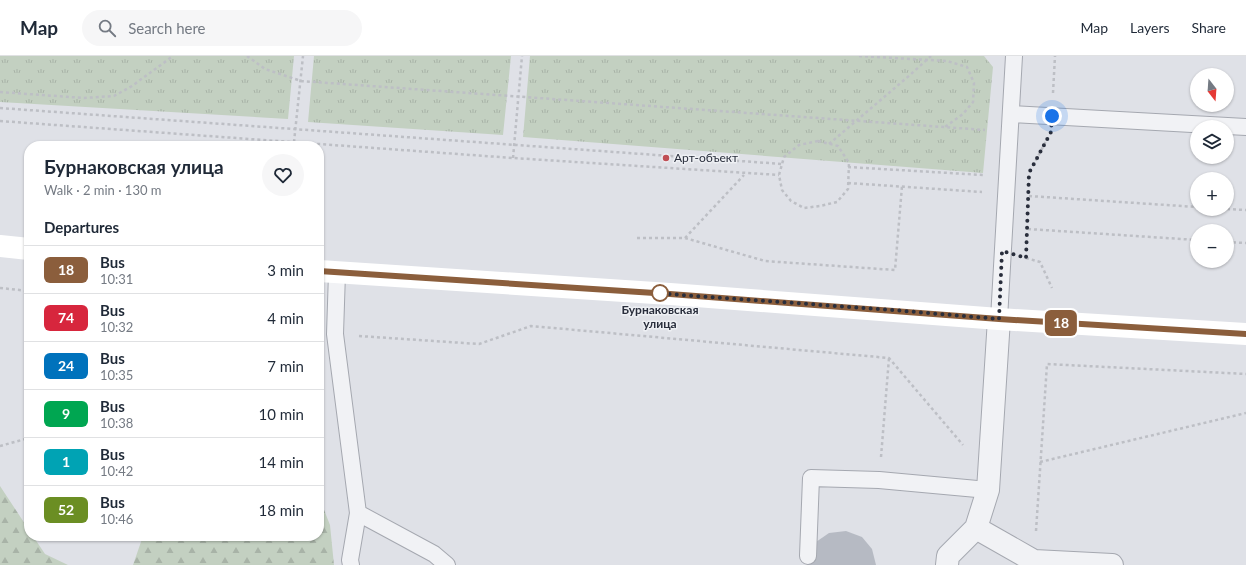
<!DOCTYPE html>
<html lang="en">
<head>
<meta charset="utf-8">
<style>
  body { margin:0; font-family:Lato,sans-serif; background:#f6f6f7; color:#1f2937; height:100vh; display:flex; flex-direction:column; font-size:15px; white-space:nowrap }
  * { box-sizing:border-box; margin:0 }
  p { font-size:13px; color:#747a83 }
  .icon { flex:none; width:22px; height:22px; fill:none; stroke:currentColor; stroke-width:2; stroke-linecap:round; stroke-linejoin:round }
  .map { position:relative; flex:1; overflow:hidden }
  .side { position:absolute; left:24px; top:85px; width:300px; height:400px; display:flex; flex-direction:column; background:#fff; border-radius:16px; box-shadow:0 1px 3px #0004 }
  .side>* { flex:none }
  .badge { padding:0 8px; border-radius:6px; font-size:14px; line-height:26px }
  .needle { width:26px; rotate:163deg }
  .controls { position:absolute; left:1190px; top:12px; display:grid; gap:8px }
  .controls a { display:grid; place-items:center; width:44px; height:44px; border-radius:50%; background:#fff; box-shadow:0 1px 3px #0004; font-size:20px }
  .you { position:absolute; width:20px; height:20px; margin:-10px; border:3px solid #fff; border-radius:50%; background:#1a73e8; box-shadow:0 0 0 6px #1a73e833 }
  .map>.badge { position:absolute; translate:-50% -50%; box-shadow:0 0 0 2px #fff }
  h2 { padding:0 20px; font-size:15px; line-height:36px }
  .round { display:grid; place-items:center; flex:none; width:42px; height:42px; border-radius:21px; background:#f6f6f7 }
  .headline { display:flex; align-items:center; justify-content:space-between; height:68px; padding:0 20px }
  h1 { font-size:19px; font-weight:700; line-height:30px }
  ul { padding:0; list-style:none }
  li { display:flex; align-items:center; gap:12px; height:48px; padding:0 20px; border-top:1px solid #e0e1e3 }
  li div { flex:1 }
  li b { display:block; font-size:15px }
  li em { font-style:normal }
  li .badge { min-width:44px; font-weight:700; text-align:center }
  header { display:flex; align-items:center; gap:24px; box-sizing:border-box; height:56px; padding:0 20px; background:#fff; border-bottom:1px solid #e0e1e3 }
  header strong { font-size:19px }
  nav { display:flex; gap:22px; margin-inline-start:auto; font-size:14px }
  .search { width:280px; height:36px; background:#f6f6f7; display:flex; align-items:center; gap:10px; box-sizing:border-box; padding:0 14px; border-radius:22px; color:#747a83; font-size:15px }
  .map>svg:first-child { display:block }
  .grass { fill:url(#grass-tufts) }
  .forest { fill:url(#forest-firs) }
  .building { fill:#b6bac3 }
  .lines { fill:none; stroke-linecap:round; stroke-linejoin:round }
  .service-casing { stroke:#a5a8b0; stroke-width:18 }
  .minor-casing { stroke:#a5a8b0; stroke-width:24 }
  .path { stroke:#bdbfc5; stroke-width:2.5; stroke-dasharray:3 3; stroke-linecap:butt }
  .service { stroke:#f1f2f5; stroke-width:16 }
  .minor { stroke:#f1f2f5; stroke-width:22 }
  .secondary { stroke:#fff; stroke-width:22 }
  .line-casing { stroke:#fff; stroke-width:9 }
  .line { stroke:#8b5e3c; stroke-width:6 }
  .walk { stroke:#292e3c; stroke-width:4; stroke-dasharray:0 7.2 }
  .poi-dot { fill:#c04f55; stroke:#eef0f4; stroke-width:1.5 }
  .stop-dot { fill:#fff; stroke:#8b5e3c; stroke-width:2 }
  .labels { text-anchor:middle; stroke-width:3; stroke-linejoin:round; paint-order:stroke }
  .poi-label { font-size:12px; fill:#292e3c; stroke:#eef0f4; text-anchor:start }
  .stop-label { font-size:12px; font-weight:bold; fill:#292e3c; stroke:#eef0f4 }
</style>
</head>
<body>
<header>
<strong>Map</strong>
<div class="search"><svg class="icon" aria-label="search" viewBox="0 0 24 24"><circle cx="10" cy="10" r="6"/><path d="M15 15l6 6"/></svg>Search here</div>
<nav><a>Map</a><a>Layers</a><a>Share</a></nav>
</header>
<div class="map">
<svg width="1246" height="509" viewBox="0 0 1246 509">
  <defs>
    <pattern id="grass-tufts" width="24" height="20" patternUnits="userSpaceOnUse"><rect width="24" height="20" fill="#c3d0c1"/><path d="M3 7l-1-3M5 7V3M7 7l1-3M15 17l-1-3M17 17v-4M19 17l1-3" fill="none" stroke="#a8b3a7"/></pattern>
    <pattern id="forest-firs" width="22" height="20" patternUnits="userSpaceOnUse"><rect width="22" height="20" fill="#c3d0c1"/><path d="M5 1l3.5 6h-7zM16 11l3.5 6h-7z" fill="#a8b3a7"/></pattern>
  </defs>
  <rect width="100%" height="100%" fill="#dfe1e7"/>
  <!-- grass -->
  <path class="grass" d="M0,0H294L288,63L0,46Z
    M314,0H511L503,79L308,66Z
    M530,0H984L993,11L983,117L523,81Z"/>
  <!-- forest -->
  <path class="forest" d="M0,430L29,474V480H33L45,498L68,509H0Z
    M319,441L330,469L334,509H133L143,480H319Z"/>
  <!-- building -->
  <path class="building" d="M846,475L862,481L872,493L876,509H808V500L816,486L829,477Z"/>
  <g class="lines">
    <!-- service casing -->
    <g class="service-casing">
      <path id="service" d="M1011,58L1246,71
        M337,217L335,278L358,457L350,504L351,509
        M999,263L1014,0
        M358,457L434,498L447,509
        M808,500L811,422L879,424L988,434"/>
    </g>
    <!-- minor casing -->
    <g class="minor-casing">
      <path id="minor" d="M976,472L1034,505L1112,509
        M947,509L948,500L976,472L988,434L999,263"/>
    </g>
    <!-- path -->
    <path class="path" d="M247,0L265,13L301,25L985,74
      M859,0L947,5L967,11L974,27L973,46L963,58L945,71
      M0,36L84,42L114,40L132,30L173,0
      M1053,37L1055,0
      M0,52L782,108
      M0,65L513,102L779,119
      M818,85L838,90L849,107L848,133L837,146L820,150L804,152L791,145L782,134L779,119L784,101L799,89Z
      M294,86L303,0
      M829,88L910,19L931,0
      M513,102L522,0
      M1033,110L1046,85
      M848,111L983,119
      M848,127L982,136
      M1029,140L1197,151
      M1227,153L1246,154
      M1028,173L1197,184
      M637,182H685L765,205L895,214L902,130
      M685,182L744,119
      M1227,186L1246,187
      M1026,202L1040,206L1052,232
      M0,232L29,235
      M359,280L479,288L531,270L889,302L963,389
      M0,390L29,382
      M881,401L889,302
      M1040,406L1246,357
      M1036,475L1047,308L1246,318"/>
    <!-- service -->
    <use href="#service" class="service"/>
    <!-- minor -->
    <use href="#minor" class="minor"/>
    <!-- secondary -->
    <path class="secondary" d="M0,190L29,193
      M319,215L670,238L999,263L1246,278"/>
  </g>
  <g class="lines">
    <!-- line casing -->
    <g class="line-casing">
      <path id="line" d="M319,215L670,238L999,263L1246,278"/>
    </g>
    <!-- line -->
    <use href="#line" class="line"/>
    <!-- walk -->
    <path class="walk" d="M660,237H654L892,254L999,263L1002,195L1026,202L1029,117L1051,76L1052,60"/>
  </g>
  <!-- markers -->
  <circle class="poi-dot" cx="666" cy="102" r="4"/>
  <circle class="stop-dot" cx="660" cy="237" r="8"/>
  <g class="labels">
    <!-- poi labels -->
    <g class="poi-label">
      <text x="674" y="106">Арт-объект</text>
    </g>
    <!-- stop labels -->
    <g class="stop-label">
      <text x="660" y="258">Бурнаковская<tspan x="660" dy="14">улица</tspan></text>
    </g>
  </g>
</svg>
<div class="controls">
<a><svg class="needle" viewBox="-14 -14 28 28"><path d="M0-13l5 13h-10z" fill="#e53935"/><path d="M0 13l5-13h-10z" fill="#747a83"/></svg></a>
<a><svg class="icon" aria-label="layers" viewBox="0 0 24 24"><path d="M12 4l9 5-9 5-9-5zM3 14l9 5 9-5"/></svg></a>
<a>+</a>
<a>−</a>
</div>
<div class="you" style="left:1052px;top:60px"></div>
<b class="badge" style="left:1061px;top:267px;background:#8b5e3c;color:#fff">18</b>
<section class="side">
<div class="headline"><div><h1>Бурнаковская улица</h1><p>Walk · 2 min · 130 m</p></div><a class="round"><svg class="icon" aria-label="heart" viewBox="0 0 24 24"><path d="M12 20l-8-8c-3-5 5-10 8-4 3-6 11-1 8 4z"/></svg></a></div>
<h2>Departures</h2>
<ul>
<li><span class="badge" style="background:#8b5e3c;color:#fff">18</span><div><b>Bus</b><p>10:31</p></div><em>3 min</em></li>
<li><span class="badge" style="background:#d7263d;color:#fff">74</span><div><b>Bus</b><p>10:32</p></div><em>4 min</em></li>
<li><span class="badge" style="background:#0072bc;color:#fff">24</span><div><b>Bus</b><p>10:35</p></div><em>7 min</em></li>
<li><span class="badge" style="background:#00a651;color:#fff">9</span><div><b>Bus</b><p>10:38</p></div><em>10 min</em></li>
<li><span class="badge" style="background:#00a3b4;color:#fff">1</span><div><b>Bus</b><p>10:42</p></div><em>14 min</em></li>
<li><span class="badge" style="background:#6b8e23;color:#fff">52</span><div><b>Bus</b><p>10:46</p></div><em>18 min</em></li>
</ul>
</section>
</div>
</body>
</html>
